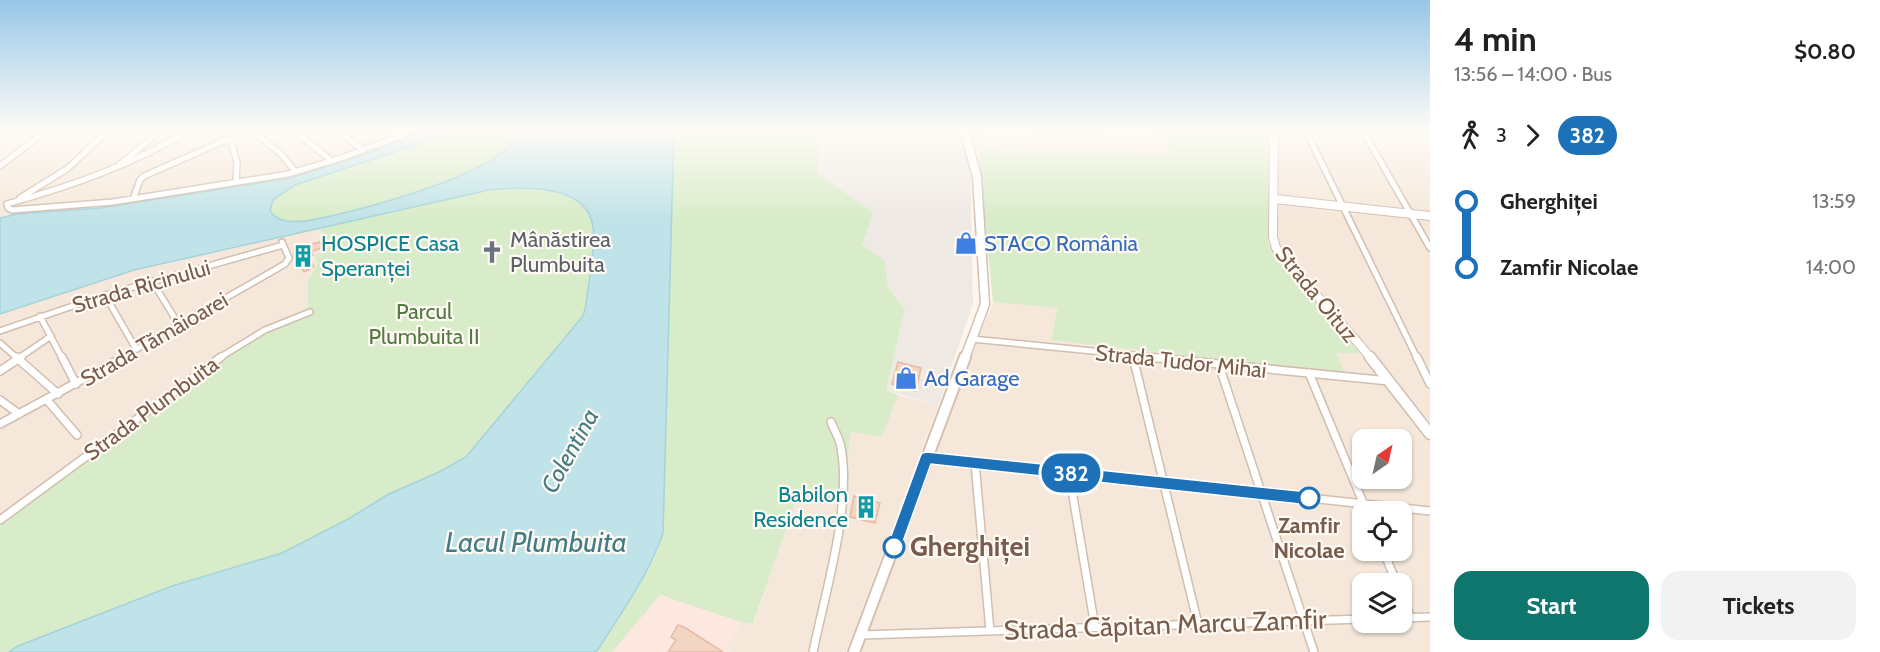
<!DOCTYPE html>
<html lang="en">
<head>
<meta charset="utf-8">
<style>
  body { margin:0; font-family:Cabin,sans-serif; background:#f2f2f2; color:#222; height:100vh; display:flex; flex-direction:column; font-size:22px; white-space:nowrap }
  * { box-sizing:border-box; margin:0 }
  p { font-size:20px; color:#767676 }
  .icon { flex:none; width:33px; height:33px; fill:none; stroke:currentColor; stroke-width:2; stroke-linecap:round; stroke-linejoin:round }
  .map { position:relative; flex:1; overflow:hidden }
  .side { display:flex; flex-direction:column; background:#fff; width:450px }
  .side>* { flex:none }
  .badge { padding:0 12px; border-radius:20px; font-size:21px; line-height:39px }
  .needle { width:39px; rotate:34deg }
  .fabs { position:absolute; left:1352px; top:429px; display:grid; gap:12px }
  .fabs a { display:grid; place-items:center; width:60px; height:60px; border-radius:12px; background:#fff; box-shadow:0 2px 4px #0004; font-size:30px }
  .map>.badge { position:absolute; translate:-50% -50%; box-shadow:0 0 0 3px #fff }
  .legs { display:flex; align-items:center; gap:9px; height:66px; padding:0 24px; font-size:20px }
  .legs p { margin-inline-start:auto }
  .summary { display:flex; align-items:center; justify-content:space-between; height:102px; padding:0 24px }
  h1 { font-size:33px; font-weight:800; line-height:45px }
  .primary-button { display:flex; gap:12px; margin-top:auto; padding:12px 24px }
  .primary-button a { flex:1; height:69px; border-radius:18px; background:#0f766e; color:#fff; font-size:24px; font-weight:800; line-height:69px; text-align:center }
  .primary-button a+a { background:#f2f2f2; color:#222 }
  ul { padding:0 24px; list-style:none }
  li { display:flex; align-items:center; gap:21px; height:66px; font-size:22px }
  li i { display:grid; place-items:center; width:9px; height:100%; margin:0 8px; background:currentColor }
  li i::after { content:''; width:15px; height:15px; margin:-8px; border:4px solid; border-radius:50%; background:#fff }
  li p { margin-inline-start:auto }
  li:first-child i { background:linear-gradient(#0000 50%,currentColor 0) }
  li:last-child i { background:linear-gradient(currentColor 50%,#0000 0) }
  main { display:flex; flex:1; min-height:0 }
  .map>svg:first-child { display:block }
  .residential { fill:#f5e8da; fill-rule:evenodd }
  .commercial { fill:#fde8e0 }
  .industrial { fill:#efe9e4 }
  .green { fill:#d8ecc9 }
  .water { fill:#bfe3e8; stroke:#a5d3da; stroke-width:1.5 }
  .building { fill:#f3d5c3; stroke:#e6bba3; stroke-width:1.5 }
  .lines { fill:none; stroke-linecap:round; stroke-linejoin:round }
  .minor-far1-casing { stroke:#d1beb0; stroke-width:8 }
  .minor-casing { stroke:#d1beb0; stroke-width:10 }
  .tertiary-far1-casing { stroke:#d1beb0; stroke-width:10 }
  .tertiary-casing { stroke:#d1beb0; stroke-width:13 }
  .secondary-far1-casing { stroke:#d6c0b0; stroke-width:11 }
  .secondary-casing { stroke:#d6c0b0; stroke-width:14 }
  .minor-far1 { stroke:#fff; stroke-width:5 }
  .minor { stroke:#fff; stroke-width:7 }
  .tertiary-far1 { stroke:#fff; stroke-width:8 }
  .tertiary { stroke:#fff; stroke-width:10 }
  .secondary-far1 { stroke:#fff; stroke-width:8 }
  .secondary { stroke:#fff; stroke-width:10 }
  .line-1 { fill:#1d71b8; stroke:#fff; stroke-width:1.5 }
  .stop-1-dot { fill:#fff; stroke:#1d71b8; stroke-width:3 }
  .labels { text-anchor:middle; stroke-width:4.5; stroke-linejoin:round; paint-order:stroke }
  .worship-label { font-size:22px; fill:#5b616d; stroke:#fffaf3; text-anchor:start }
  .culture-label { font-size:22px; fill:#0d838f; stroke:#fffaf3; text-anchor:start }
  .shop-label { font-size:22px; fill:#366cbe; stroke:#fffaf3; text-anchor:start }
  .street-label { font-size:22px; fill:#7a5c4d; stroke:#fffaf3 }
  .park-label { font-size:22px; fill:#537a41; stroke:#fffaf3 }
  .stop-label { font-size:22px; font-weight:bold; fill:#7a5c4d; stroke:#fffaf3 }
  .water-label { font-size:24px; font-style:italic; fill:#437c86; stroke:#fffaf3 }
  .near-stop-label { font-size:27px; font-weight:bold; fill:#7a5c4d; stroke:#fffaf3; text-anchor:start }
  .near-street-label { font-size:27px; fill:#7a5c4d; stroke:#fffaf3 }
  .near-water-label { font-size:28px; font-style:italic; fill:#437c86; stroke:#fffaf3 }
</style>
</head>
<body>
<main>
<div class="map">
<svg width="1430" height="652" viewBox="0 0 1430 652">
  <rect width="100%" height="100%" fill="#fdf6ec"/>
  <!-- residential -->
  <path class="residential" d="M0,129H428L363,155L290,178L100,208L17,214L0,218Z
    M966,129H1430V652H857L936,443L993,302L985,179L978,151ZM1362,440H1401V478H1362ZM1362,512H1401V550H1362ZM1362,584H1401V622H1362Z
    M321,228L324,252L308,280V316L285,325L0,526V314L134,270Z
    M898,395L938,406L846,652H731L725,648L741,622L754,623L799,491L838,502L844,488L851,432L882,437Z"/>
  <!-- commercial -->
  <path class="commercial" d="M660,594L741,622L726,648L731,652H612Z"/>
  <!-- industrial -->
  <path class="industrial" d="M820,129H959L970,163L973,303L938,406L886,390L905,309L888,288L885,260L862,245L818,174Z"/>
  <!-- green -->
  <path class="green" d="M464,129H512L515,136C503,175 344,215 305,221C292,222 278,223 270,211L273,200L295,185Z
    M674,129H820L818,174L873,212L862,245L885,260L888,288L905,309L886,390L898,395L882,437L851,432L844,488L839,502L799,492L753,624L741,622L660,595L612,652H595L640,584L657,552L663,533Z
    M1164,129H1268V244L1359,353H1336L1345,373L1051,340L1058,308L993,302L978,151L1172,154Z
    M514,188C540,188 593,193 594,230C594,243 591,258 590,272C588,289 589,308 579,322L466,457L441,471L387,495L350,518L282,553L172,586L18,646L9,652H0V526L224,358L263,335L308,316V280L317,265L316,254L324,252L321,228L473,193Z"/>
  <!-- water -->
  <path class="water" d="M428,129H464L295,185L273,200L270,211C278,223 292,222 305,221C344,215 504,175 515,135L512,129H674L663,533C649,575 622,611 599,648L595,652H9L18,646L172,586L282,553L350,518L387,495L441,471L466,457L583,316L586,305C588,284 596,247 593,227C587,183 519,187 489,190L134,270L0,314V218L17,214L100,208L290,178L363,155Z"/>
  <!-- building -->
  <path class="building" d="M320,242L322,248L312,251L313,255L309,257L314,267L304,272L294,255V248Z
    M898,362L921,368L916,391L892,384Z
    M854,496L880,503L875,523L850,517Z
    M678,625L684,627L723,652H668L676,640L671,637Z"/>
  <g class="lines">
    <!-- minor-far1 casing -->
    <g class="minor-far1-casing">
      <path id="minor-far1" d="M192,129C134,164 72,186 7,204L8,208L12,210L113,202L288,174L344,157L418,129
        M250,129L279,152L296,172
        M292,129L332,161
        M335,129L363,150
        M384,129L400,137
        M1305,129L1417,358
        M1362,129L1430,248
        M966,135L1067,132L1151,134
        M119,165L163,129
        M0,166L49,129
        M20,198L67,169L110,129
        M133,199L140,180L144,176L226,140L231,141L237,163L236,182
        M152,281L179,325
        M105,295L136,349
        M40,316L62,358
        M0,331L105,295L283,245
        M972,339L1163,358
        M0,343L17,358
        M1133,356L1134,358
        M19,358L51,336
        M121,358L285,264L289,258L282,242
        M219,358L265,330L310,312"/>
    </g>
    <!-- minor casing -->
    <g class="minor-casing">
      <path id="minor" d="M16,357L58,394
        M62,357L76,384
        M1133,357L1198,624
        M1148,357L1389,381
        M1417,357L1430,384
        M1219,365L1314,652
        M0,371L21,357
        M1309,373L1367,512
        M0,400L19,414
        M47,400L77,435
        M0,424L124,357
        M927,457L1430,511
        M975,463L990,631
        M1069,473L1095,627
        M0,520L221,357
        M1383,550L1397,584
        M1401,594L1411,618
        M1401,618L1430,617
        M861,635L1362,619
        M813,652C825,593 852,506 841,448C840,439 834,430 831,422"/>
    </g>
    <!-- tertiary-far1 casing -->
    <g class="tertiary-far1-casing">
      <path id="tertiary-far1" d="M1274,129L1273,237L1276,248L1371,358
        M1275,199L1430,216"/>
    </g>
    <!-- tertiary casing -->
    <g class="tertiary-casing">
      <path id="tertiary" d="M1370,357L1430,434"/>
    </g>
    <!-- secondary-far1 casing -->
    <g class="secondary-far1-casing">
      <path id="secondary-far1" d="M964,129L977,177L985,304L965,358"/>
    </g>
    <!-- secondary casing -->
    <g class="secondary-casing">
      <path id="secondary" d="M854,652L965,357"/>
    </g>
    <!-- minor-far1 -->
    <use href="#minor-far1" class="minor-far1"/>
    <!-- minor -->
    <use href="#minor" class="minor"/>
    <!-- tertiary-far1 -->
    <use href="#tertiary-far1" class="tertiary-far1"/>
    <!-- tertiary -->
    <use href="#tertiary" class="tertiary"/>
    <!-- secondary-far1 -->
    <use href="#secondary-far1" class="secondary-far1"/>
    <!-- secondary -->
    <use href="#secondary" class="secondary"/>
  </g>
  <!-- sky -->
  <linearGradient id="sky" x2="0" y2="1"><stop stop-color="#97c7e8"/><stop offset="0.59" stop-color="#fefbf6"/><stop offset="1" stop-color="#fefbf6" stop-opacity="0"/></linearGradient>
  <rect width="1430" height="220" fill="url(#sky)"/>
  <!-- line-1 -->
  <path class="line-1" d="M927,452L1309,492L1314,494L1316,498L1314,503L1309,505L931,464L901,547L899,552L894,554L889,552L887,547L920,457L922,453Z"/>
  <!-- icons -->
  <defs>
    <g id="shop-bare" transform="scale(1.8)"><path d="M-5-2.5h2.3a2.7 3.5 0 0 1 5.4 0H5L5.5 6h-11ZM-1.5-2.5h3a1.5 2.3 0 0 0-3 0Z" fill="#3f7fe0" stroke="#fffaf3" stroke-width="2.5" paint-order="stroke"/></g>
    <g id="church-bare" transform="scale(1.8)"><path d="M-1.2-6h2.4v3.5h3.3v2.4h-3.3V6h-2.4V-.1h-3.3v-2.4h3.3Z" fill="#6b7280" stroke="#fffaf3" stroke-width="2.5" paint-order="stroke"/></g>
    <g id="building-bare" transform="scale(1.8)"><path d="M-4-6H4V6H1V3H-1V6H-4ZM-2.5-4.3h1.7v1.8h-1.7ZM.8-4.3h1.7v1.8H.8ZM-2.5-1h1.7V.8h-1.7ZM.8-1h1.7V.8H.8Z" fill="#0f9aa8" stroke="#fffaf3" stroke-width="2.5" paint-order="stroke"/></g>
  </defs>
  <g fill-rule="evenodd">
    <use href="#shop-bare" x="966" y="243"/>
    <use href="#church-bare" x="492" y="252"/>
    <use href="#building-bare" x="303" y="256"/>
    <use href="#shop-bare" x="906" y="378"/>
    <use href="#building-bare" x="866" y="507"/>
  </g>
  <!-- markers -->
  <g class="stop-1-dot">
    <circle cx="1309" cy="498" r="10"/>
    <circle cx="894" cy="547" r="10"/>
  </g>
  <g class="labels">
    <!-- worship labels -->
    <g class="worship-label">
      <text x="510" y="247">Mânăstirea<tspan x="510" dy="25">Plumbuita</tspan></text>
    </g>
    <!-- culture labels -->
    <g class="culture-label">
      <text x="321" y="251">HOSPICE Casa<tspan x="321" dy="25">Speranței</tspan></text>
      <text x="848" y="502" text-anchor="end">Babilon<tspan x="848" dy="25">Residence</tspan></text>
    </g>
    <!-- shop labels -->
    <g class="shop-label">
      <text x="984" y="251">STACO România</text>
      <text x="924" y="386">Ad Garage</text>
    </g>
    <!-- street labels -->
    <g class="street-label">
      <text transform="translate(141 286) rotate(-16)" y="8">Strada Ricinului</text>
      <text transform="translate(1317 294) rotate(51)" y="8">Strada Oituz</text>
      <text transform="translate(154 339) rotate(-30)" y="8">Strada Tămâioarei</text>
      <text transform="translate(1181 361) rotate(6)" y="8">Strada Tudor Mihai</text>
      <text transform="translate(151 408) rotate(-36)" y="8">Strada Plumbuita</text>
    </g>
    <!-- park labels -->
    <g class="park-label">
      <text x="424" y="319">Parcul<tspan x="424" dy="25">Plumbuita II</tspan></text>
    </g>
    <!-- stop labels -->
    <g class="stop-label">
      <text x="1309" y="533">Zamfir<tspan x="1309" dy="25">Nicolae</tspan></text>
    </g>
    <!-- water labels -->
    <g class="water-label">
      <text transform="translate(570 451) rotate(-61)" y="8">Colentina</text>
    </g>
    <!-- near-stop labels -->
    <g class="near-stop-label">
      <text x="910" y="556">Gherghiței</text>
    </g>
    <!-- near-street labels -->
    <g class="near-street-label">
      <text transform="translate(1165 625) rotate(-2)" y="9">Strada Căpitan Marcu Zamfir</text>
    </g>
    <!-- near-water labels -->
    <g class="near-water-label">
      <text x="536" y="552">Lacul Plumbuita</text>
    </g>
  </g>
</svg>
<div class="fabs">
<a><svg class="needle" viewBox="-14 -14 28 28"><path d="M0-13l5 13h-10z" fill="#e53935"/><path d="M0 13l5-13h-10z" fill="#767676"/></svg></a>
<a><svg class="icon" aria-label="locate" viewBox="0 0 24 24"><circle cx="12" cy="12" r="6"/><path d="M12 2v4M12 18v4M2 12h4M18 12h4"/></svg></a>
<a><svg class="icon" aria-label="layers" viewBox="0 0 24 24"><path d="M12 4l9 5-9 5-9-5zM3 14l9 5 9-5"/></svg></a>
</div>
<b class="badge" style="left:1071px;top:473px;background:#1d71b8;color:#fff">382</b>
</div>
<section class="side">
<div class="summary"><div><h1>4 min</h1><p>13:56 – 14:00 · Bus</p></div><b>$0.80</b></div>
<div class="legs"><svg class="icon" aria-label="walk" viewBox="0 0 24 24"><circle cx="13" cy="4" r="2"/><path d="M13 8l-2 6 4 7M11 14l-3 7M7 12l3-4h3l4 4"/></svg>3<svg class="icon" aria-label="forward" viewBox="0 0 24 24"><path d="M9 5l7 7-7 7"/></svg><b class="badge" style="background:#1d71b8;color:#fff">382</b></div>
<ul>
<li><i style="color:#1d71b8"></i><b>Gherghiței</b><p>13:59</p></li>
<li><i style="color:#1d71b8"></i><b>Zamfir Nicolae</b><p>14:00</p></li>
</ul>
<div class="primary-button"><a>Start</a><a>Tickets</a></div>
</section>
</main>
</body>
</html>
